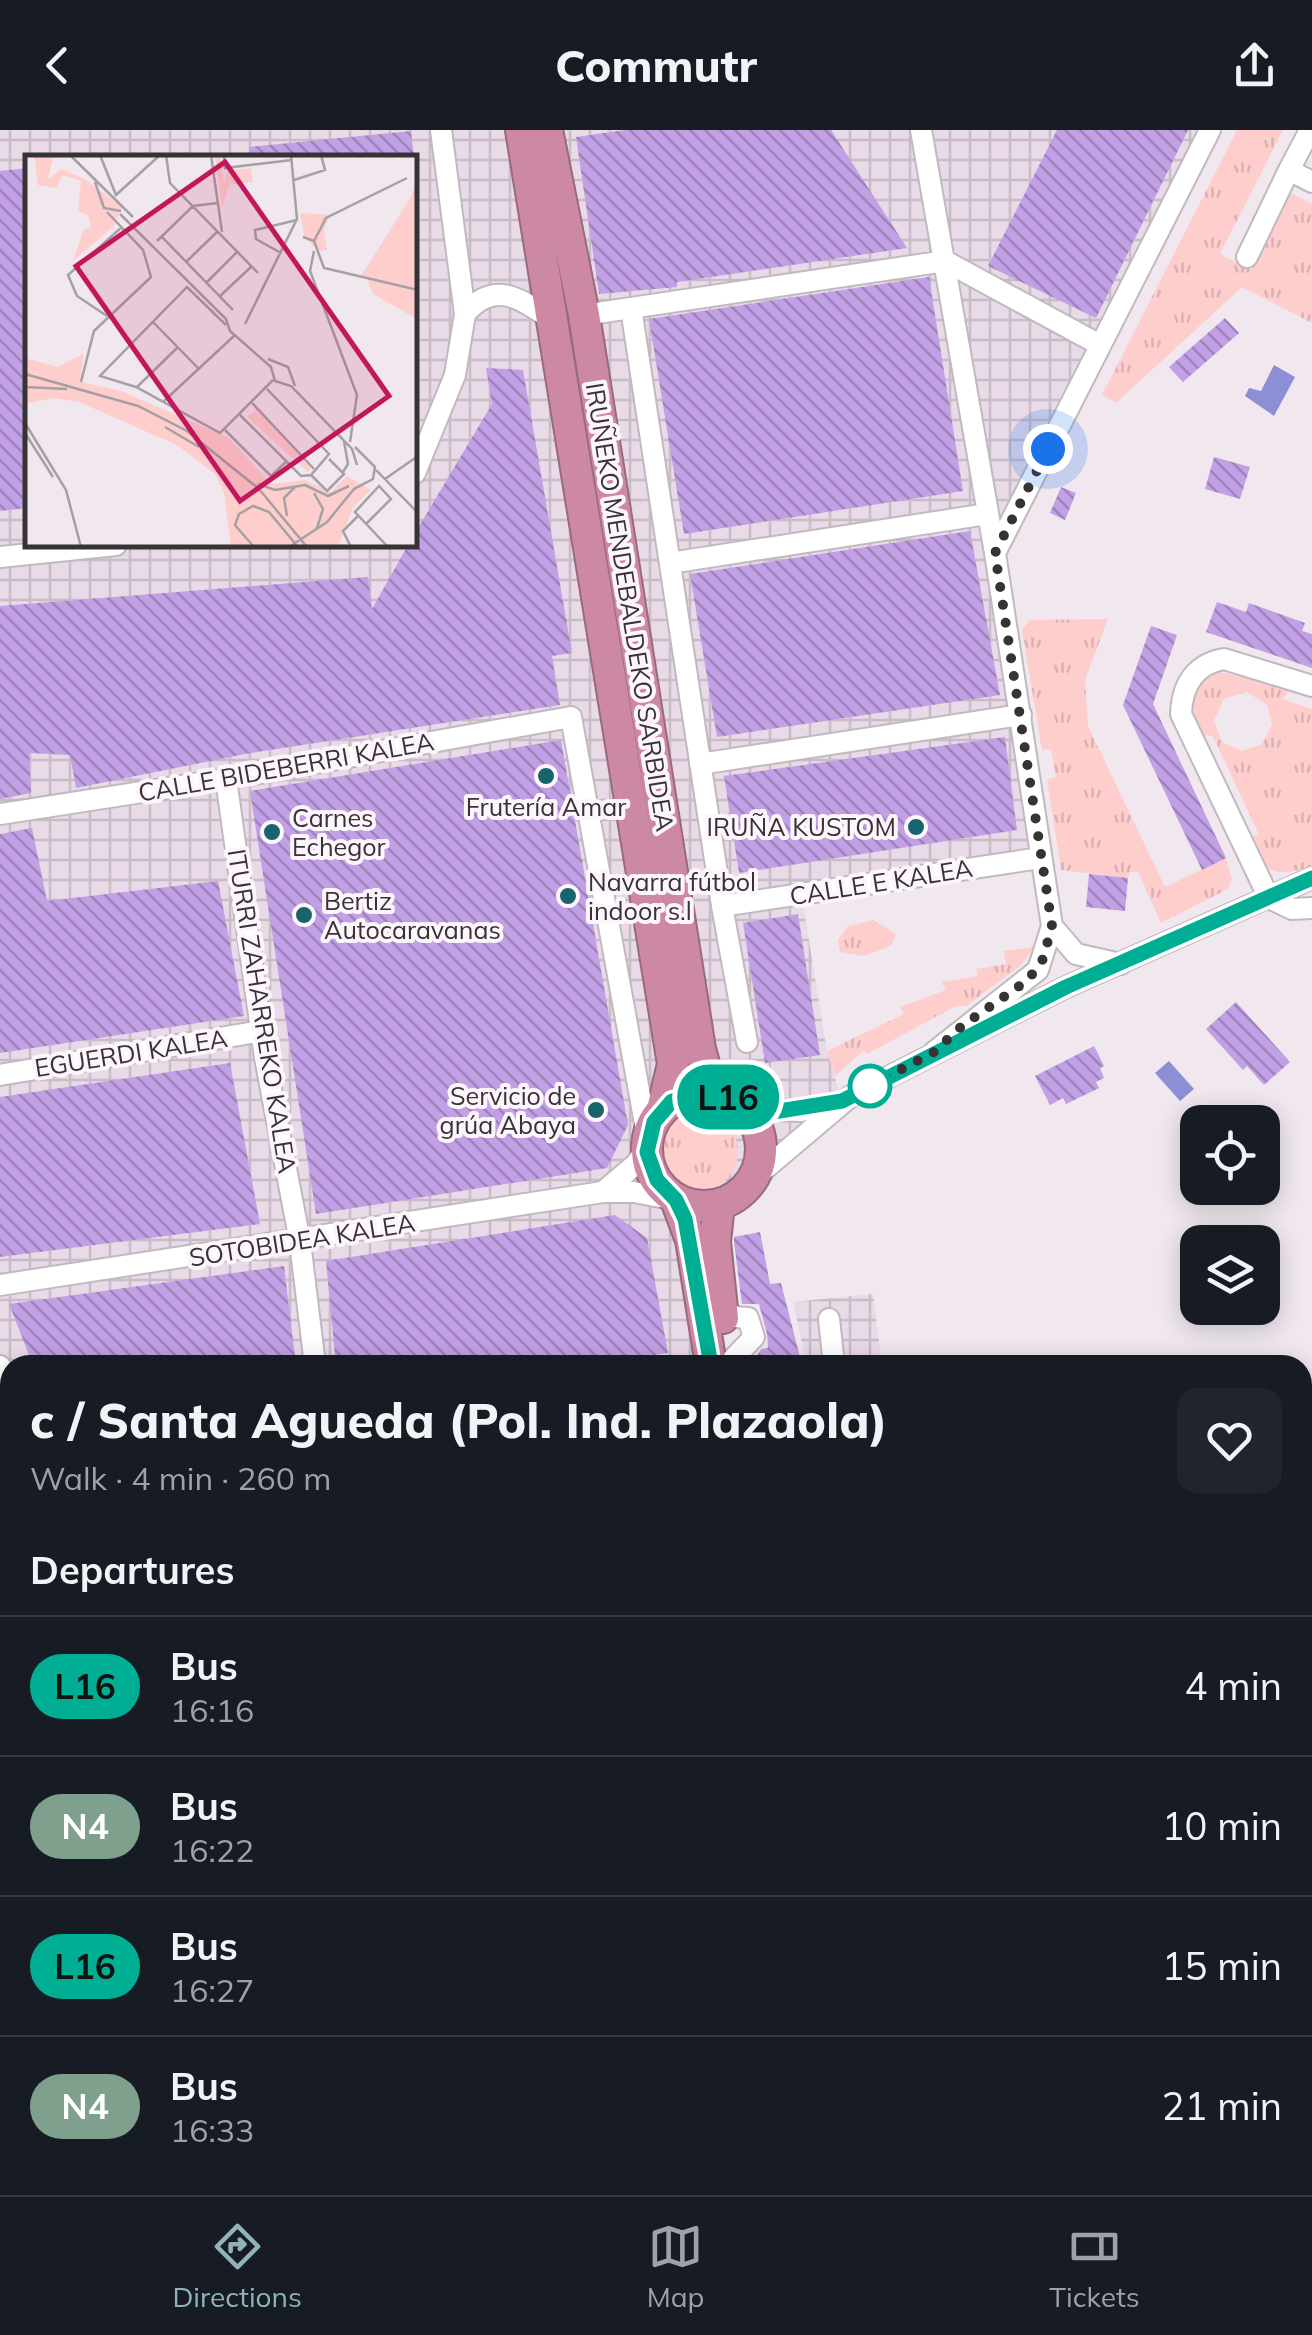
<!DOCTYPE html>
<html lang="en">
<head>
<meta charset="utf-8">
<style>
  body { margin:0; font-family:Mulish,sans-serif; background:#20242c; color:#f1f3f6; height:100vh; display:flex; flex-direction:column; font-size:38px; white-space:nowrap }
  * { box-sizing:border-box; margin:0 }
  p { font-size:32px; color:#9ea1a6 }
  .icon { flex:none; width:55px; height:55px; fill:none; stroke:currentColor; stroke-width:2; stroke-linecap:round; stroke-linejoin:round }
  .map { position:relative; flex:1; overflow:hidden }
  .sheet { position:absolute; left:0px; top:1225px; width:1312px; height:840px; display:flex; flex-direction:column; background:#171b24; border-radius:30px 30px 0 0; box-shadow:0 5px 25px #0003 }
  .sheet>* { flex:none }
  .badge { padding:0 20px; border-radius:32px; font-size:35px; line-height:65px }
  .fabs { position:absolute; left:1180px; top:975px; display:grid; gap:20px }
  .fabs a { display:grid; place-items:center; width:100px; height:100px; border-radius:20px; background:#171b24; box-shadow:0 5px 25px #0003; font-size:50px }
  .you { position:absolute; width:50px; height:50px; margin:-25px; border:8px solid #fff; border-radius:50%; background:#1a73e8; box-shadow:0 0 0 15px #1a73e833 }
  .map>.badge { position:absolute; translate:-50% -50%; box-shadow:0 0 0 5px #fff }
  h2 { padding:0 30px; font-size:38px; line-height:90px }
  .round { display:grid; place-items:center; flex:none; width:105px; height:105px; border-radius:20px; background:#20242c }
  .overview { display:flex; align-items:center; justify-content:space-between; height:170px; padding:0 30px }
  h1 { font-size:48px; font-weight:800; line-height:75px }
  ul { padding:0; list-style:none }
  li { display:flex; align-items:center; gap:30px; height:140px; padding:0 30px; border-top:2px solid #363941 }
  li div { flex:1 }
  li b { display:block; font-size:38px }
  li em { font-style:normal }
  li .badge { min-width:110px; font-weight:700; text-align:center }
  header { display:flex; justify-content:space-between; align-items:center; height:130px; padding:0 30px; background:#171b24; font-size:45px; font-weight:800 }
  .menu { display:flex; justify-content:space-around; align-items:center; height:140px; border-top:2px solid #363941; background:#171b24; font-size:28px; color:#9ea1a6 }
  .menu a { display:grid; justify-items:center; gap:5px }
  .menu .current { color:#8fb3b9 }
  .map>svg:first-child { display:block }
  .industrial { fill:url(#industrial-grid); fill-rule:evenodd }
  .grass { fill:url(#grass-tufts); fill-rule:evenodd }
  .water { fill:#8d8fd6 }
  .building { fill:url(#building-back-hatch) }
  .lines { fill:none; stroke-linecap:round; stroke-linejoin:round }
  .minor-casing { stroke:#c1b9c0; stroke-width:24 }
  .highway-casing { stroke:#986a7c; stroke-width:34 }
  .minor { stroke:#fff; stroke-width:20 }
  .highway { stroke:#cd88a3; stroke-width:30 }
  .line-casing { stroke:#fff; stroke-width:22 }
  .line { stroke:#00af93; stroke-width:15 }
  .walk { stroke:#363335; stroke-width:10; stroke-dasharray:0 18 }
  .poi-dot { fill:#18646e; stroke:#fdf4fc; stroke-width:4 }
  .stop-dot { fill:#fff; stroke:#00af93; stroke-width:5 }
  .labels { text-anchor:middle; stroke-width:8; stroke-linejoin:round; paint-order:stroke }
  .street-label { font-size:25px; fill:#363335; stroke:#fdf4fc }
  .poi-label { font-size:25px; fill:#363335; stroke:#fdf4fc; text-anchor:start }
  .inset-road { fill:none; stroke:#a69fa5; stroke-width:2.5 }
  .view { fill:#c2185b; fill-opacity:0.15; stroke:#c2185b; stroke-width:5 }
  .inset-edge { fill:none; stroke:#363335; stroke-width:5 }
</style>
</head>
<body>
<header><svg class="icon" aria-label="back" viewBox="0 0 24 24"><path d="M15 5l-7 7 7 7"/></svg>Commutr<svg class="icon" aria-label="share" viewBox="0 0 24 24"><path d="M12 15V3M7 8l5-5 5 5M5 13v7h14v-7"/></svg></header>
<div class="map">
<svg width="1312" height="2065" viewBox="0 0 1312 2065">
  <defs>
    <pattern id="industrial-grid" width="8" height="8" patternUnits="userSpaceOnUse" patternTransform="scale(2.5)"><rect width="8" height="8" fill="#e9dae7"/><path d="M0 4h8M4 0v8" fill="none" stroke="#c8bcc7"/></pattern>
    <pattern id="grass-tufts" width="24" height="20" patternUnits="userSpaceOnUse" patternTransform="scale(2.5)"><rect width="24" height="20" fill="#fececd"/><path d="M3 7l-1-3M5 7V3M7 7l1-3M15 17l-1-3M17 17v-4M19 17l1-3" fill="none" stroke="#dab1b1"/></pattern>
    <pattern id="building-back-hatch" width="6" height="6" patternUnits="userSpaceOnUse" patternTransform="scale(2.5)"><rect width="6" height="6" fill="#c2a0e6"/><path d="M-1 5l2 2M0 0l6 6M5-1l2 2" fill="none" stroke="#9e83bb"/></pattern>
  </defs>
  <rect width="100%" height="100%" fill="#f0e7ef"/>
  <!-- industrial -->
  <path class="industrial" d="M0,0H1210L995,423L1040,728L802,768L827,921L842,971L708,1087L702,1102L726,1235L0,1236ZM28,28H415V415H28Z
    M873,1164L882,1235H807L793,1172Z
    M247,2055H1022L1014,2065H249Z"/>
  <!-- grass -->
  <path class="grass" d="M1237,0H1283L1220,124L1251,140L1291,63L1312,74V193L1242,157L1116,273L1102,265Z
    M1108,489L1085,550L1088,596L1165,757L1226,728L1232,749L1228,759L1161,793L1138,742H1129L1128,748L1061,740L1047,649L1056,647L1051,619L1042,620L1022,500L1030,490Z
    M1218,542L1292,557L1283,569L1312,579V736C1274,749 1262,743 1245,707L1259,705L1213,606L1200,605C1189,578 1189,555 1218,542ZM1247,562L1267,575L1272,595L1262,614L1242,621L1222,612L1214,590L1224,569Z
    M873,790L896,804L891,816L864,826L840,822L838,810L848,796Z
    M1034,817L1020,836L966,876H956L867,924L863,921L835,946L827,921L904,884L900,877L946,860L942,852L978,846L976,839L1006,834L1004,821Z
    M658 1021a40 40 0 1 1 80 0a40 40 0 1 1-80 0Z
    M0,1331L10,1353V2055H247L249,2065H0Z
    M460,2055H539L540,2065H462Z"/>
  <!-- water -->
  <path class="water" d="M1274,235L1295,247L1274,286L1245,266L1249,258L1261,261Z
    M1169,931L1194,959L1180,971L1155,943Z"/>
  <!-- building -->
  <path class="building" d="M625,0H831L907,118L677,152V157L599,164L576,7Z
    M1057,0H1188L1096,188L988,136Z
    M411,1L414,28H249V17Z
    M28,38V378L0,381V41Z
    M929,147L963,361L684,404L649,189Z
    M1225,188L1239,203L1183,252L1169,237Z
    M486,238L523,240L572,523L552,526L560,575L245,624L76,658L70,625L29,623L31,663L0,669V476L368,447L372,479L408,415H415V403L492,274Z
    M1214,327L1250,337L1240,369L1205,359Z
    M1061,357L1076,363L1065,390L1050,383Z
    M970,401L1000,565L717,607L690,444Z
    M1217,472L1246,482L1249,473L1305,493L1302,501L1312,504V538L1206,502Z
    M1151,496L1177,505L1153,574L1226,728L1202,740L1123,575Z
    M1005,607L1017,700L739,743L724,646Z
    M561,610L628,995L607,1038L316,1084L250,661Z
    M32,698L47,771L218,751L244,886L0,923V704Z
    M1089,744L1128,748L1125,781L1086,777Z
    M798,784L820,925L765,933L743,793Z
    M1236,872L1290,932L1264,955L1247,936L1243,940L1206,899Z
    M1094,916L1104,936L1100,938L1104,948L1096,952L1099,958L1066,974L1063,968L1050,975L1035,946Z
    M230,933L260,1094L0,1127V967Z
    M615,1085L647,1108L668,1223L584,1235H336L326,1131Z
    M760,1102L770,1154L781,1153L802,1235H751L761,1219L768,1218L767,1204L759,1174H742L734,1112V1107Z
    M284,1136L296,1235H33L9,1174Z"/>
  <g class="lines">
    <!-- minor casing -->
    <g class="minor-casing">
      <path id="minor" d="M921,0L995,423L1052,796L1038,840L934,922
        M1310,0L1289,40L1312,52
        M1247,127L1289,40
        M631,178L722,776L747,912
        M465,184C495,148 522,170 554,191
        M584,185L945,131L1100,215
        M415,343L455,245L465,184L441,0
        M995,423L1210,0
        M0,427L116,415
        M670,433L987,384
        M700,634L1021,585
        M226,649L265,928L300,1112L315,1235
        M0,684L226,649L571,587L648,1010
        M1269,768L1181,584C1182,555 1195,534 1224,529L1312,556
        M1269,768L1292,779L1312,778
        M722,776L1040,728
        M1052,796L1076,824L1121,834
        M0,945L262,901
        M745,979L801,981L835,973
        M753,1049L851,966L1066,857L1312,748
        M603,1062L636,1034L648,1015
        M0,1155L603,1062H634L676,1070
        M721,1177L735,1187L748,1188L754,1207L731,1231
        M829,1189L834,1235
        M0,1236L10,1258
        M1302,1357L1312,1316
        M439,2055L441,2065
        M555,2055L556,2065
        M702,2055L704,2065
        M970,2065L971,2055
        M1034,2065L1042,2055"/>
    </g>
    <!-- highway casing -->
    <g class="highway-casing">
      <path id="highway" d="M521,0L673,934L662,980
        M547,0L584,185L700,919L712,962
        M647 1019a57 57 0 1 1 114 0a57 57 0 1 1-114 0Z
        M676,1070L691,1110L711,1235
        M719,1074L715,1112L723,1188
        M0,1503L10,1533
        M0,1624L10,1652
        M120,2055L122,2065
        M154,2055L156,2065
        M181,2055L185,2065
        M848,2055L850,2065
        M875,2055L877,2065"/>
    </g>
    <!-- minor -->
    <use href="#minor" class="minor"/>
    <!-- highway -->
    <use href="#highway" class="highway"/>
  </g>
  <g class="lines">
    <!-- line casing -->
    <g class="line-casing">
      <path id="line" d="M711,1235L685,1089L676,1070L657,1050L647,1022L654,992L672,971L712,962L745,979L773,982L842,971L1066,857L1312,748"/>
    </g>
    <!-- line -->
    <use href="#line" class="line"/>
    <!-- walk -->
    <path class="walk" d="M870,956L934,922L962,896L1028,850L1043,829L1052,796L995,423L1048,319"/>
  </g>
  <!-- markers -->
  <g class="poi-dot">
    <circle cx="546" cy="646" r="10"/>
    <circle cx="916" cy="697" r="10"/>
    <circle cx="272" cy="702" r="10"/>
    <circle cx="568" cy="766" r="10"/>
    <circle cx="304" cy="785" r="10"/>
    <circle cx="596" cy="980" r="10"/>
  </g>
  <circle class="stop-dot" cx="870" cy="956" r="20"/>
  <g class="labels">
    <!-- street labels -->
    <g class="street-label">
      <text transform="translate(630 477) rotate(81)" y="9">IRUÑEKO MENDEBALDEKO SARBIDEA</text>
      <text transform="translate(286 637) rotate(-10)" y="9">CALLE BIDEBERRI KALEA</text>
      <text transform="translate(881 752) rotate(-9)" y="9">CALLE E KALEA</text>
      <text transform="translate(262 881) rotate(81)" y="9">ITURRI ZAHARREKO KALEA</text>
      <text transform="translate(131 923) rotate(-9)" y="9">EGUERDI KALEA</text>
      <text transform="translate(302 1110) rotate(-9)" y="9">SOTOBIDEA KALEA</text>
    </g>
    <!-- poi labels -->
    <g class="poi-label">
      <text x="546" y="686" text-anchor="middle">Frutería Amar</text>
      <text x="292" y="697">Carnes<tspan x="292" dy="29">Echegor</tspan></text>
      <text x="896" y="706" text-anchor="end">IRUÑA KUSTOM</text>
      <text x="588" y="761">Navarra fútbol<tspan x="588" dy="29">indoor s.l</tspan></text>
      <text x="324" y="780">Bertiz<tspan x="324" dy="29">Autocaravanas</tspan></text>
      <text x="576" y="975" text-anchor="end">Servicio de<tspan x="576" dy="29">grúa Abaya</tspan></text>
    </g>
  </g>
  <!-- overview -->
  <g transform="translate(25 25)">
    <rect width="392" height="392" fill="#f0e7ef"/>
    <path d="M9,0H59L28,3L23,24L37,14L60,24L97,52L89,71L48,106L59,74L66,73L63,60L53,56L56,26L38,20L31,33L13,30ZM195,0L199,28L202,16L226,13L228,27L204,30L197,54L190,1ZM275,58L305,60L299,75L302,95L292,96L279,80ZM342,123L392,133V164L348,139ZM58,199L56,227L96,236L204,283L246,329L280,325L306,337L322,321L346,335L328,352L313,392H206L199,337L190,319L152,290L54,247L29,243L0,249V203L33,212ZM231,255L285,312L284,318L222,262Z" fill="#fececd"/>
    <path d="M392,19V133L336,121L386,42Z" fill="#fececd"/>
    <path class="inset-road" d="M45,0L108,62M75,0L91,40L135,0M141,0L145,28L233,118M186,0L197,77M199,1L200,13L267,5M269,25L300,15L296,0M70,27L79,53L96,56M95,59L201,164L205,176L246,212L250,226L266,231L327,294L332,310M136,81L208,155M278,82L289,86L299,113L393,135M132,86L168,51L193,48M289,86L301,63L382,23M289,96L285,116L332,240L325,287M256,98L231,84L230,75L272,65M161,107L193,76M181,128L213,96M194,142L227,111M82,161L52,141L43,120L97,72M128,167L173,213M220,169L272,64L266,0M201,170L162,132L75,221L111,232L195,278L248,225M243,204L263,212L270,231M0,219L113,251L162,276L234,334L282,392M56,227L69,176L126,122L118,95L82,57M0,232L42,234M112,232L152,193M139,246L210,180M227,248L289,314M215,260L276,321L286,320L304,299L242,234M0,268L41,335L56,392M140,272L174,292M200,275L246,321L261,307M0,278L28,322M351,315L393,358M318,317L323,309L319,286M286,320L302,336L319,319L304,304M360,324L393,301M233,329L250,335L280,330L303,341L324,331M289,338L298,354L292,373M262,361L259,343L270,332M341,369L366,344L354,331L330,357L363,392M229,392L210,370L214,359L228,351L244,357L273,392M264,392L302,367L329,334L348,324L350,312L330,292M326,392L318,376L333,361"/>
    <path class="view" d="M200,7L364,241L215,346L51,111Z"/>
    <rect width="392" height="392" class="inset-edge"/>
  </g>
</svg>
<div class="fabs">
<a><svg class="icon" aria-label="locate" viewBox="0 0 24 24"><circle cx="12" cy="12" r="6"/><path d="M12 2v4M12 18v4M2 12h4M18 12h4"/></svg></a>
<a><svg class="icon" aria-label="layers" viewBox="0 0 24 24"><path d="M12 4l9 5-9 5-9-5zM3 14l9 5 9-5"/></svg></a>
</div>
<div class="you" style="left:1048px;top:319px"></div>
<b class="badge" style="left:728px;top:967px;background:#00af93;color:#111">L16</b>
<section class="sheet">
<div class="overview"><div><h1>c / Santa Agueda (Pol. Ind. Plazaola)</h1><p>Walk · 4 min · 260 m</p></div><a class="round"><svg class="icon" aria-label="heart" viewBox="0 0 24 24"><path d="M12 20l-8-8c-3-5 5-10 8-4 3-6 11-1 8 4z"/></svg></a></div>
<h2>Departures</h2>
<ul>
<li><span class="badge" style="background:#00af93;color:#111">L16</span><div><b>Bus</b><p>16:16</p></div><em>4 min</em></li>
<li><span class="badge" style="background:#7fa08c;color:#fff">N4</span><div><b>Bus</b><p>16:22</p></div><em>10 min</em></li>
<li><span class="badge" style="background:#00af93;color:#111">L16</span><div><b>Bus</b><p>16:27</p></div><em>15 min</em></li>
<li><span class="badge" style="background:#7fa08c;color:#fff">N4</span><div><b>Bus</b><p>16:33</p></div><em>21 min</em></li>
</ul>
</section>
</div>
<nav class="menu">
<a class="current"><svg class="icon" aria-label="directions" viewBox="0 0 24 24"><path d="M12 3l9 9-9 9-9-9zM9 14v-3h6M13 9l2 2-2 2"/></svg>Directions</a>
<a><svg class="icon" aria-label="map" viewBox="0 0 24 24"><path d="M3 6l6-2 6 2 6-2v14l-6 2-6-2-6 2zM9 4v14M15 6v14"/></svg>Map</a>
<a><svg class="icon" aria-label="tickets" viewBox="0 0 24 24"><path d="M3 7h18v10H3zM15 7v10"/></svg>Tickets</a>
</nav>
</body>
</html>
